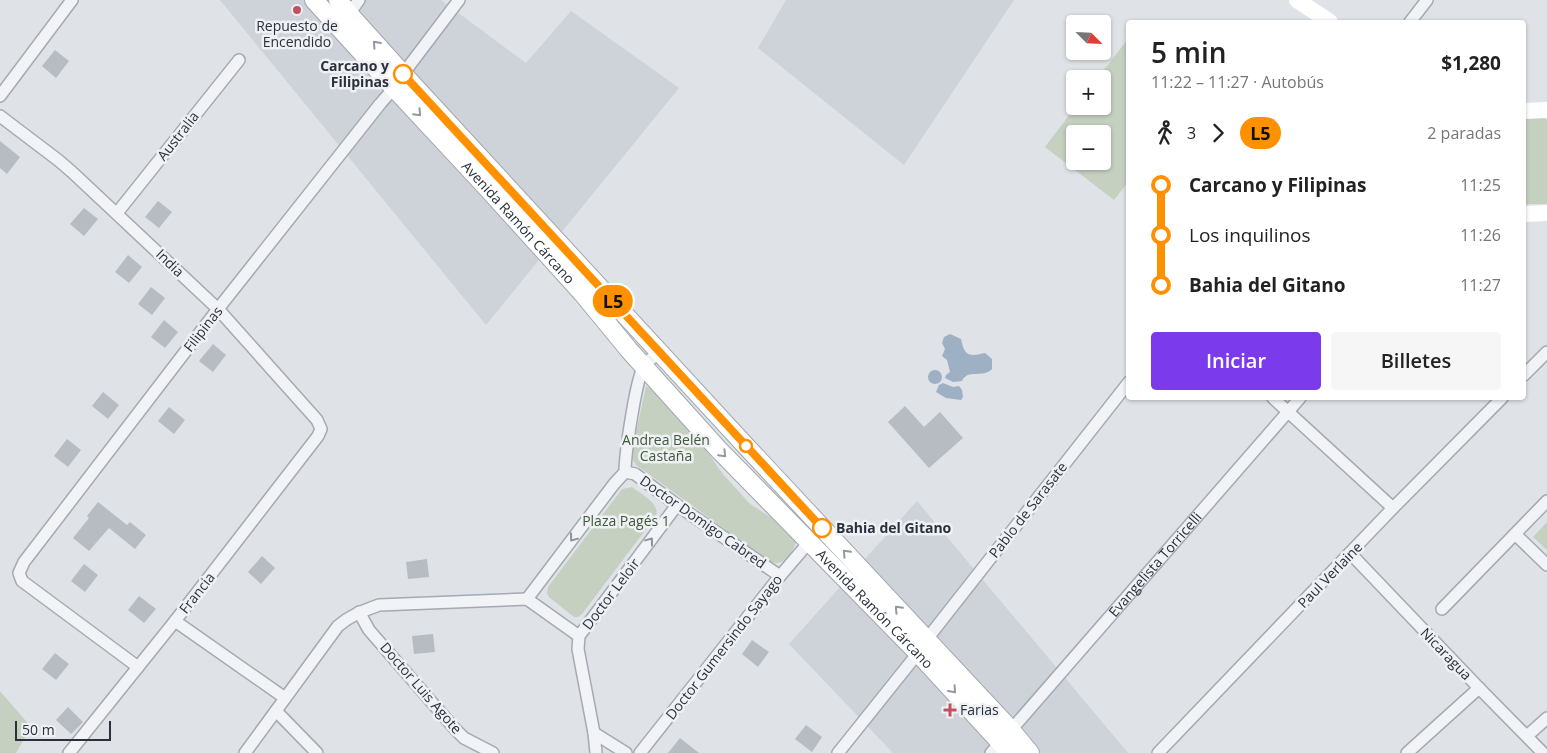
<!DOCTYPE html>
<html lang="es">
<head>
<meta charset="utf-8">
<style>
  body { margin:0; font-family:"Open Sans",sans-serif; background:#f6f6f6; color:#222; height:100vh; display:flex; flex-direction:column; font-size:19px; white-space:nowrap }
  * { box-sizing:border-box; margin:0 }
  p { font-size:16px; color:#767676 }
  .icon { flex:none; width:28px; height:28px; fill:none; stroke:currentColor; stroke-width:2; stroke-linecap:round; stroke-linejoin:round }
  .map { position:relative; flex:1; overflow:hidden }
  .drawer { position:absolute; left:1126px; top:20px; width:400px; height:380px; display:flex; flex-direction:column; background:#fff; border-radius:5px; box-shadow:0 1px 4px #0004 }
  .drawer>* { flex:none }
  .badge { padding:0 10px; border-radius:16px; font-size:18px; line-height:32px }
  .needle { width:32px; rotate:114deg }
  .buttons { position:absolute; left:1066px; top:15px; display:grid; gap:10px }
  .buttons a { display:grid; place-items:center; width:45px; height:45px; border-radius:5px; background:#fff; box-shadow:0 1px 4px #0004; font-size:25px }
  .scale { position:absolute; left:15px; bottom:12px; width:96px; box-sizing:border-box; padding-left:5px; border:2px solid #2a313d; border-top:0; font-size:14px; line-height:18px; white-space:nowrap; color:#2a313d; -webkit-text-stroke:4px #eff1f5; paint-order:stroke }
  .map>.badge { position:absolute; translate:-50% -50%; box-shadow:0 0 0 2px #fff }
  .legs { display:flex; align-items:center; gap:8px; height:55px; padding:0 25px; font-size:16px }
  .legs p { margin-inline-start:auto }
  .head { display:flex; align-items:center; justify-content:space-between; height:85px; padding:0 25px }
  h1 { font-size:28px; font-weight:600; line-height:38px }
  .primary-button { display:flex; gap:10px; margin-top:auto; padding:10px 25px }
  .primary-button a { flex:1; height:58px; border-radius:5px; background:#7c3aed; color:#fff; font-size:20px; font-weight:600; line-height:58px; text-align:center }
  .primary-button a+a { background:#f6f6f6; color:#222 }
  ul { padding:0 25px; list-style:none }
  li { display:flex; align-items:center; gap:18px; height:50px; font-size:19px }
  li i { display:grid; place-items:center; width:8px; height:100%; margin:0 6px; background:currentColor }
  li i::after { content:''; width:12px; height:12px; margin:-6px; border:4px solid; border-radius:50%; background:#fff }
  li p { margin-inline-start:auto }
  li:first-child i { background:linear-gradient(#0000 50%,currentColor 0) }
  li:last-child i { background:linear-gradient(currentColor 50%,#0000 0) }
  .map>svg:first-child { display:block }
  .built { fill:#ced2d9 }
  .green { fill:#c5d0c1; fill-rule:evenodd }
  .water { fill:#9eb0c4 }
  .building { fill:#b7bcc3 }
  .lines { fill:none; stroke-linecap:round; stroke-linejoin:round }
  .street-casing { stroke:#a5a9b1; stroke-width:14 }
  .primary-casing { stroke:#a0a7b2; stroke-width:20 }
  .street { stroke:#f2f3f6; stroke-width:11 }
  .secondary { stroke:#fff; stroke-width:16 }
  .primary { stroke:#fff; stroke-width:18 }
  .oneway { stroke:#94989e }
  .oneway2 { stroke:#8e929a }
  .line-1-casing { stroke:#fff; stroke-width:11 }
  .line-1 { stroke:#ff9000; stroke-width:8 }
  .poi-dot { fill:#c15062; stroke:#eff1f5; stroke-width:2 }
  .stop-1-dot { fill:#fff; stroke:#ff9000; stroke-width:2.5 }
  .labels { text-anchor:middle; stroke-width:5; stroke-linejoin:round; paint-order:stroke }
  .poi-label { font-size:14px; fill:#2a313d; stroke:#eff1f5 }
  .stop-label { font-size:14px; font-weight:bold; fill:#2a313d; stroke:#eff1f5; text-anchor:end }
  .street-label { font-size:14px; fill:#2a313d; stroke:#eff1f5 }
  .park-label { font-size:14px; fill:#3e5738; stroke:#eff1f5 }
</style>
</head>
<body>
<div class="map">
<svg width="1547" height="753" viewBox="0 0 1547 753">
  <rect width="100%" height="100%" fill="#dfe2e7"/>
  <!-- built -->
  <path class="built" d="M220,0H441L526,63L571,11L679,88L486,325Z
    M786,0H1014L904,165L758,48Z
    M917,501L1128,753H893L789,644Z"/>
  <!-- green -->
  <path class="green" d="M1127,40L1129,42V181L1114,200L1045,147L1076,106H1102V79H1097ZM1075,134H1102V161H1075Z
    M1524,117H1543L1547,120V204H1524Z
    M646,386L659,392L696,436L722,473L750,504L775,520L793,535L796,543C793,550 786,563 777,563C774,563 771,562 769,561L636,465L631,457Z
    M632,487C642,495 660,503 656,516L582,614L578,617H574L549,597L547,593L548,587L622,489Z
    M1547,522V550L1533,537Z
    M0,691L31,727L16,753H0Z"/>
  <!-- water -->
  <path class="water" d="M950,334L961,339C962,343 963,348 965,351C970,358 979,354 985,353L992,359V369C982,379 968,368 962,381L953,382L945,378L946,375L950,372L947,360L942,356L945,349L942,343L944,337Z
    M928 377a7 7 0 1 1 14 0a7 7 0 1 1-14 0Z
    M943,383L953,387L959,386L962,390L963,397L961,400L946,398L936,392L939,385Z"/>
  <!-- building -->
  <path class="building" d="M55,50L69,61L56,78L42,66Z
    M0,141L20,157L7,174L0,168Z
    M158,201L172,212L159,228L145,217Z
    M84,208L98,219L84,236L70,224Z
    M128,255L142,267L129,283L115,272Z
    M151,287L165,298L152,315L138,304Z
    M164,320L178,332L165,348L151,337Z
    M213,344L226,355L213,372L199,361Z
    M103,392L119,405L108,419L92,406Z
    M905,406L924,427L940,412L963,438L929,468L888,422Z
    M169,407L185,420L174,434L158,421Z
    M67,439L81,450L68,467L54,456Z
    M98,502L127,525L130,522L146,535L135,549L109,528L89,551L73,538L89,518L87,516Z
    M262,556L275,568L261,584L248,572Z
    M427,559L429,577L408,579L406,562Z
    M84,564L98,575L85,592L71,581Z
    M139,596L156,609L144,623L128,610Z
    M433,634L435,652L414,654L412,636Z
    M752,640L769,652L758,667L742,654Z
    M55,653L69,664L56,680L42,669Z
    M68,707L83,722L71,734L56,720Z
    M806,725L822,737L812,752L795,739Z
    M680,738L699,753H668Z"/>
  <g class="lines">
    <!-- street casing -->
    <g class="street-casing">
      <g id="street">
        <path d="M349,14L359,0"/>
        <path d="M1410,22L1427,0"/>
        <path d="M403,74L459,0"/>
        <path d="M0,96L72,0"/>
        <path d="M0,116L58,160L72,172L218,309L317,420L321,429L318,436L175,621L69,753"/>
        <path d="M117,213L239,60"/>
        <path d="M1524,375L1547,352"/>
        <path d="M1273,398L1393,508"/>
        <path d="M625,472L635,474L677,505L780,576"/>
        <path d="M1515,534L1547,565"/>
        <path d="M1350,553L1479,688L1543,753"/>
        <path d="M527,599L614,484L625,472C625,455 636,376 645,364C649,360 655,356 660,352"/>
        <path d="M1442,609L1547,501"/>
        <path d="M359,612L369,630L455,729L464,738L493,753"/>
        <path d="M175,621L285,698"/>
        <path d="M927,639L1129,382"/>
        <path d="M138,667L22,581L19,573L24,562L218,309L380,104L394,88"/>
        <path d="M276,711L317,753"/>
        <path d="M594,733L626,753"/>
        <path d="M1527,736L1547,718"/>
        <path d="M245,753L338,626C351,615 363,611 379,605L527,599L579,636"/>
        <path d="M596,753L594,733L578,649L579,636L677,505"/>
        <path d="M640,753L780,576L810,541"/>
        <path d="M838,753L918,653"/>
        <path id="s1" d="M991,753L1300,398"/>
        <path d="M1158,753L1393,508L1502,398"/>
        <path d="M1407,753L1479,688"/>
      </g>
    </g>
    <!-- primary casing -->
    <g class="primary-casing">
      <g id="primary">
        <path id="s2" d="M314,0L394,88L489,190L583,294L629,350L719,450L918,653L1010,753"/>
        <path d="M338,0L349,14L403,74L744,444L1011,730L1030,753"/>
      </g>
    </g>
    <!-- street -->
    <use href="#street" class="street"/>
    <!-- secondary -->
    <path class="secondary" d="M1297,0L1330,22
      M1524,111L1547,110
      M1524,214L1547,213"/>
    <!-- primary -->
    <use href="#primary" class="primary"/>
  </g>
  <!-- one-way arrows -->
  <defs><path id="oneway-chevron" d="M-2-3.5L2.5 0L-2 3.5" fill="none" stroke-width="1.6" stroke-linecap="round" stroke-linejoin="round" transform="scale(1.25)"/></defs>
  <g class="oneway">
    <use href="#oneway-chevron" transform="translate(376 44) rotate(-132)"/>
    <use href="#oneway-chevron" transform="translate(418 113) rotate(47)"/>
    <use href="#oneway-chevron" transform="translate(723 454) rotate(46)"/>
    <use href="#oneway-chevron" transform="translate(846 553) rotate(-133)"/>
    <use href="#oneway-chevron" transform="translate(898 609) rotate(-133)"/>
    <use href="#oneway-chevron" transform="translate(953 690) rotate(48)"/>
  </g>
  <g class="oneway2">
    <use href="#oneway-chevron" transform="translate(573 538) rotate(127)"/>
    <use href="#oneway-chevron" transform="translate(650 541) rotate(-53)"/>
  </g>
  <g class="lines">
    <!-- line-1 casing -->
    <g class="line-1-casing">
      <path id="line-1" d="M403,74L822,528"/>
    </g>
    <!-- line-1 -->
    <use href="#line-1" class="line-1"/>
  </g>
  <!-- markers -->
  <g class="poi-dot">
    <circle cx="297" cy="10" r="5"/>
    <path d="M947.5 702.5h5v5h5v5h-5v5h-5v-5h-5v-5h5z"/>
  </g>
  <g class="stop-1-dot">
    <circle cx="403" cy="74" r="9"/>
    <circle cx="746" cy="446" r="6"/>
    <circle cx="822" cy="528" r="9"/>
  </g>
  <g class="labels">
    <!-- poi labels -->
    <g class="poi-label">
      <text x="297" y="31">Repuesto de<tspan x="297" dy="16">Encendido</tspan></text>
      <text x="960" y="715" text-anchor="start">Farias</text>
    </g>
    <!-- stop labels -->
    <g class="stop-label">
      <text x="389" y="71">Carcano y<tspan x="389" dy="16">Filipinas</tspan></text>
      <text x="836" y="533" text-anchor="start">Bahia del Gitano</text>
    </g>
    <!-- street labels -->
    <g class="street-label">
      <text transform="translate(178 136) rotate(-52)" y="5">Australia</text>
      <text dy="5" stroke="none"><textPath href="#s2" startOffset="302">Avenida Ramón Cárcano</textPath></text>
      <text transform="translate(170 263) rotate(44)" y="5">India</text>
      <text transform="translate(203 329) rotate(-52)" y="5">Filipinas</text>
      <text transform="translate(1028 510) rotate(-52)" y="5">Pablo de Sarasate</text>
      <text transform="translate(703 522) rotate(35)" y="5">Doctor Domigo Cabred</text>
      <text dy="5" stroke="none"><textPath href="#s1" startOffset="250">Evangelista Torricelli</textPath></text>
      <text transform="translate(1330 575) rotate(-46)" y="5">Paul Verlaine</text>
      <text transform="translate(197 593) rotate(-52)" y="5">Francia</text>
      <text transform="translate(611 594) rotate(-53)" y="5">Doctor Leloir</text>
      <text dy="5" stroke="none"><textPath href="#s2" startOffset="828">Avenida Ramón Cárcano</textPath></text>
      <text transform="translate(724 647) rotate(-52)" y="5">Doctor Gumersindo Sayago</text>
      <text transform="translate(1446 654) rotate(46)" y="5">Nicaragua</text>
      <text transform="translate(421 688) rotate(49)" y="5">Doctor Luis Agote</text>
    </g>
    <!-- park labels -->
    <g class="park-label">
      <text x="666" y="445">Andrea Belén<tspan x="666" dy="16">Castaña</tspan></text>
      <text x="626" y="526">Plaza Pagés 1</text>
    </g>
  </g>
</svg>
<div class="buttons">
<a><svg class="needle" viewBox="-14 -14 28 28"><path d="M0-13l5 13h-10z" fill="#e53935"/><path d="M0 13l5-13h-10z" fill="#767676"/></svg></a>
<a>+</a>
<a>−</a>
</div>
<div class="scale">50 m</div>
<b class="badge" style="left:613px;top:301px;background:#ff9000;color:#111">L5</b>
<section class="drawer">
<div class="head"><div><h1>5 min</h1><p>11:22 – 11:27 · Autobús</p></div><b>$1,280</b></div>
<div class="legs"><svg class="icon" aria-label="walk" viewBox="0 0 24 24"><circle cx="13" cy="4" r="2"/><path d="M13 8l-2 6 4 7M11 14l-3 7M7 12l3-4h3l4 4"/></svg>3<svg class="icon" aria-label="forward" viewBox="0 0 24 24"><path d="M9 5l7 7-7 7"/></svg><b class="badge" style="background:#ff9000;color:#111">L5</b><p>2 paradas</p></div>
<ul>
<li><i style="color:#ff9000"></i><b>Carcano y Filipinas</b><p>11:25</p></li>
<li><i style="color:#ff9000"></i><span>Los inquilinos</span><p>11:26</p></li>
<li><i style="color:#ff9000"></i><b>Bahia del Gitano</b><p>11:27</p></li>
</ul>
<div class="primary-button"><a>Iniciar</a><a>Billetes</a></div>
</section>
</div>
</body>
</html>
